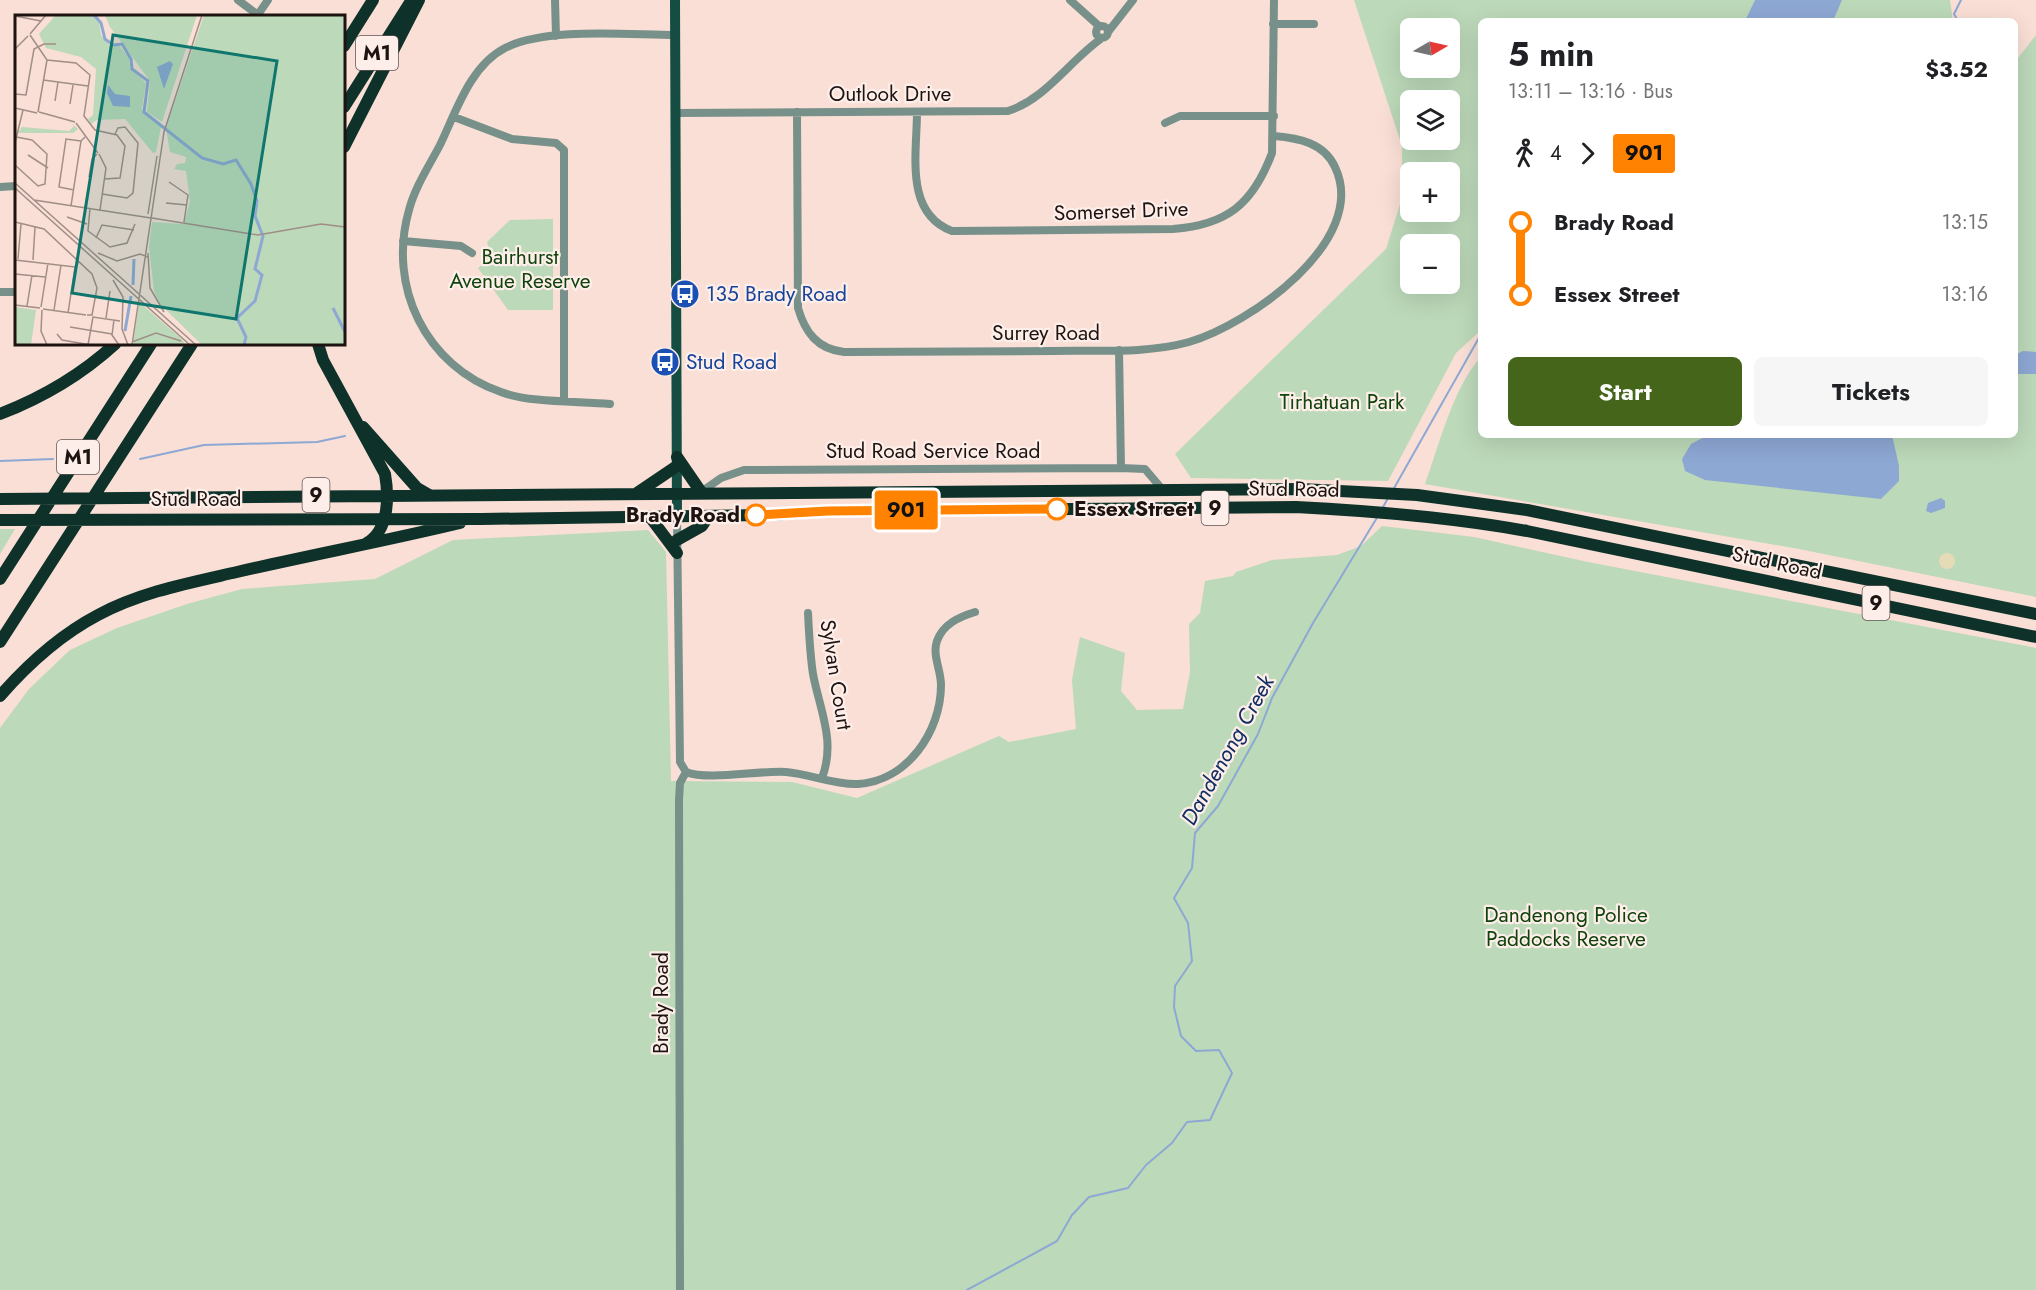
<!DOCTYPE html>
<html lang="en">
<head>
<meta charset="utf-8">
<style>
  body { margin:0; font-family:Jost,sans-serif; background:#f6f6f6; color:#202124; height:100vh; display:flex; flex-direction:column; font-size:22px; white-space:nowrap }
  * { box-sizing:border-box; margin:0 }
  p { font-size:20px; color:#757577 }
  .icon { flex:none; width:33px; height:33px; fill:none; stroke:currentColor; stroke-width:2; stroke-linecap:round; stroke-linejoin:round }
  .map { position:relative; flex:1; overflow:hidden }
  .panel { position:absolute; left:1478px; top:18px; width:540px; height:420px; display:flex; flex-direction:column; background:#fff; border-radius:9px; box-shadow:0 6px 24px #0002 }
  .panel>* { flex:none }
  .badge { padding:0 12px; border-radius:4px; font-size:21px; line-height:39px }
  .needle { width:39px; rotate:81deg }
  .tools { position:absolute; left:1400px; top:18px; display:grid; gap:12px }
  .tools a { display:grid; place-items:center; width:60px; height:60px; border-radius:9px; background:#fff; box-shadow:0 6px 24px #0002; font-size:30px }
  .map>.badge { position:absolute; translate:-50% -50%; box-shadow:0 0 0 3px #fff }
  .legs { display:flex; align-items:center; gap:9px; height:66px; padding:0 30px; font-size:20px }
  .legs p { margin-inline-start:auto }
  .headline { display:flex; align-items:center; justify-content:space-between; height:102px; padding:0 30px }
  h1 { font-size:33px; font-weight:700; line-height:45px }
  .button { display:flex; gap:12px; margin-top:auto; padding:12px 30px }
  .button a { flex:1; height:69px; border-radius:9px; background:#44651a; color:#fff; font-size:24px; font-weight:700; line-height:69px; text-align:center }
  .button a+a { background:#f6f6f6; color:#202124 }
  ul { padding:0 30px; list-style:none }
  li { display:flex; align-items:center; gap:21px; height:72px; font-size:22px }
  li i { display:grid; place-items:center; width:9px; height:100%; margin:0 8px; background:currentColor }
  li i::after { content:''; width:15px; height:15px; margin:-8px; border:4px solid; border-radius:50%; background:#fff }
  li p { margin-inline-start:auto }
  li:first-child i { background:linear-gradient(#0000 50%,currentColor 0) }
  li:last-child i { background:linear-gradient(currentColor 50%,#0000 0) }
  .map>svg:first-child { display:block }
  .green { fill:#bcd9b9; fill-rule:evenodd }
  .sand { fill:#e5dbb6 }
  .water { fill:#8ea8d4 }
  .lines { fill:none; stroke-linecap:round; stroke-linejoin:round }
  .stream { stroke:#8ea8d4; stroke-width:2 }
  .minor { stroke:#77918a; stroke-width:8 }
  .major { stroke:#164d42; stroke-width:10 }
  .highway { stroke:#0e3129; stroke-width:12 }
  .line-1-casing { stroke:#fff; stroke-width:14 }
  .line-1 { stroke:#ff8200; stroke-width:9 }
  .stop-1-dot { fill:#fff; stroke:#ff8200; stroke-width:3 }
  .labels { text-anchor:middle; stroke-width:4.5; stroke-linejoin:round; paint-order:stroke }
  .shield { fill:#feeee9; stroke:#605552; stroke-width:1.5 }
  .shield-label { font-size:20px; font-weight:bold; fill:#1d1411 }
  .street-label { font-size:21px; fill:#1d1411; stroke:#feeee9 }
  .park-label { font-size:21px; fill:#0f430c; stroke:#feeee9 }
  .transit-label { font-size:21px; fill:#164399; stroke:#feeee9; text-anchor:start }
  .stop-label { font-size:21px; font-weight:bold; fill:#1d1411; stroke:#feeee9; text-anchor:start }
  .water-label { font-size:22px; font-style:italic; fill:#112e63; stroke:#feeee9 }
  .inset-river { fill:none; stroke:#8ea8d4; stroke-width:3 }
  .inset-road { fill:none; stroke:#a18e87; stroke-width:1.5 }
  .view { fill:#0f766e; fill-opacity:0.15; stroke:#0f766e; stroke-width:3 }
  .inset-edge { fill:none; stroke:#1d1411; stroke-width:3 }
</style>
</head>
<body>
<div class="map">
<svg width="2036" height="1290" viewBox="0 0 2036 1290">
  <rect width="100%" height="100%" fill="#f9dfd5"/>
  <!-- green -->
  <path class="green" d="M1354,0H1950L1953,21H1480V331L1456,353L1388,481L1191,478L1175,454L1386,249L1402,198V146ZM1410,28H1449V68H1410ZM1410,100H1449V140H1410ZM1410,172H1449V212H1410ZM1410,244H1449V284H1410Z
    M2036,35V597L1799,549L1425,484C1439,446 1453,388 1480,358V435H2014L2015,62Z
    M553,219V310H508L478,268L487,261L489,248L487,242L510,220Z
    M1382,526L1474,537L1588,562L2036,648V1290H0V728L29,689L70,650L117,628L187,604L242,589L375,579L453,540L648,530L666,552L671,781L792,782L857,798L999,736L1009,742L1076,729L1072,680L1080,637L1125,653L1121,691L1137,710L1183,709L1190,672L1189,624L1200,613L1205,581L1233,576L1236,572L1272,560L1337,555L1361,546Z
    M0,529H15L0,554Z"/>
  <!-- sand -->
  <path class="sand" d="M1939 561a8 8 0 1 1 16 0a8 8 0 1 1-16 0Z"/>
  <!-- water -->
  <path class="water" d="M1755,0H1842L1833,21H1745Z
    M2023,351L2036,352V374H2015V355Z
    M1708,435H1892L1899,466V481L1881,499L1705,480L1685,471L1682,459L1691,444Z
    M1941,498L1945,501V508L1931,513L1926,511L1928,503Z"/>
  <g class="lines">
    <!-- stream -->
    <path class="stream" d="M1958,21L1954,14L1961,0
      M140,459L204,445L317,442L345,436
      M0,461L53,459
      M1393,490L1480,336
      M1382,509L1388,498
      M967,1290L1057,1241L1072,1215L1089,1197L1128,1188L1146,1165L1172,1143L1187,1122L1210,1120L1232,1073L1219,1050L1196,1051L1181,1036L1174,1007L1175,986L1192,961L1188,923L1174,898L1192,868L1195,833L1218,806L1258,734L1272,698L1313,623L1378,516"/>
    <!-- minor -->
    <path class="minor" d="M238,0L258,15
      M555,0L556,36
      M1070,0L1099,26
      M257,16L268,0
      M1273,24H1314
      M1096 32a6 6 0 1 1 12 0a6 6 0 1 1-12 0Z
      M1108,32L1133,0
      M797,112L798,308C805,332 817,349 844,352C914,352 984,351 1053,351C1098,350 1146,354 1189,342C1248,325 1370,241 1335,167C1324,143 1299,138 1274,136
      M917,112C917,153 904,213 952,231L1173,229C1227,225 1253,204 1272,153L1274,0
      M676,113L1008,111C1046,99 1069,61 1102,38
      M454,117L512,139L556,143L564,150V399
      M1165,123L1180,116H1274
      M0,187L16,186
      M403,241L461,246L472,253
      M0,292H16
      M1119,350L1121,468
      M610,404C578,401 530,403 501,392C426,366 387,287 409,210C415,187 429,166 440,145C456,112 470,66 505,48C547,27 627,35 675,35
      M701,492L721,478L744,470L1121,468L1145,469L1162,489
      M677,517L680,762L686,772
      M808,613C809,634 810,654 813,674C820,711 836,741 822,778
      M686,772C709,781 759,770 786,772C810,774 834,785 858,784C907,781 941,732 941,685C941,670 932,655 937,641C943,624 959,617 975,612
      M680,1290L679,800L680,783L686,772"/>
    <!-- major -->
    <path class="major" d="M675,0L677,517"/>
    <!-- highway -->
    <path class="highway" d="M344,46L373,0
      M344,107L411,1
      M344,147L419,0
      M318,344L323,360L385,474C389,497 389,530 367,543
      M0,414C44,397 80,376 115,344
      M363,427L417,488L429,495
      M677,457L701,492
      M637,493L677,466
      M0,499L1301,489L1417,495L1527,510L2036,614
      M650,517L677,553
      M0,520L481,519L770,515L828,511L1296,507C1374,511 1450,517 1527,531L2036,637
      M677,540L702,526L708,517
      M0,579L151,344
      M0,642L192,344
      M0,696C28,664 60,635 98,615C141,592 189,583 237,572C311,555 385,541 460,523"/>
  </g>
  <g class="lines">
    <!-- line-1 casing -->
    <g class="line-1-casing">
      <path id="line-1" d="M756,515L828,511L1057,509"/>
    </g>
    <!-- line-1 -->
    <use href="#line-1" class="line-1"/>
  </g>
  <!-- icons -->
  <defs>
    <g id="bus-disc" transform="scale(1.5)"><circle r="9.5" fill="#1a4fb4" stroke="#feeee9"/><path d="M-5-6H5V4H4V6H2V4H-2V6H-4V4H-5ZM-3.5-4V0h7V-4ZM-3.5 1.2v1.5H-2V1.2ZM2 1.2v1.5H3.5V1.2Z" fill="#fff"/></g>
  </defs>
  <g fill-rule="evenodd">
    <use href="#bus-disc" x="685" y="294"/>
    <use href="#bus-disc" x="665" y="362"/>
  </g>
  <!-- markers -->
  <g class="stop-1-dot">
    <circle cx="1057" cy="509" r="10"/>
    <circle cx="756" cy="515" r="10"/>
  </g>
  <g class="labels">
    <!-- shield labels -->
    <g class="shield">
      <rect x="356" y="36" width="42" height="34" rx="4.5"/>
      <rect x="57" y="440" width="42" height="34" rx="4.5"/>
      <rect x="302.5" y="478" width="27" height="34" rx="4.5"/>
      <rect x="1201.5" y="491" width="27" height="34" rx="4.5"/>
      <rect x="1862.5" y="586" width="27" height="34" rx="4.5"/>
    </g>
    <g class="shield-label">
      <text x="377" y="60">M1</text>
      <text x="78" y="464">M1</text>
      <text x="316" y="502">9</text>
      <text x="1215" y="515">9</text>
      <text x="1876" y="610">9</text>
    </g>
    <!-- street labels -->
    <g class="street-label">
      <text x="890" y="101">Outlook Drive</text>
      <text transform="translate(1121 211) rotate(-2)" y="7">Somerset Drive</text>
      <text x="1046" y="340">Surrey Road</text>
      <text x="933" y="458">Stud Road Service Road</text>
      <text transform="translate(1294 489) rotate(1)" y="7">Stud Road</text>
      <text x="196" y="506">Stud Road</text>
      <text transform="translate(1777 563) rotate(12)" y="7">Stud Road</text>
      <text transform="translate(836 675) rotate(81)" y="7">Sylvan Court</text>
      <text transform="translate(661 1003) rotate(-90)" y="7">Brady Road</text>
    </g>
    <!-- park labels -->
    <g class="park-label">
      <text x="520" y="264">Bairhurst<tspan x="520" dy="24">Avenue Reserve</tspan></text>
      <text x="1342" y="409">Tirhatuan Park</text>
      <text x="1566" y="922">Dandenong Police<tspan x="1566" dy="24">Paddocks Reserve</tspan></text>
    </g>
    <!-- transit labels -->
    <g class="transit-label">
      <text x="706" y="301">135 Brady Road</text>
      <text x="686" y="369">Stud Road</text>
    </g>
    <!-- stop labels -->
    <g class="stop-label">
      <text x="1074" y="516">Essex Street</text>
      <text x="740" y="522" text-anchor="end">Brady Road</text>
    </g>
    <!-- water labels -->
    <g class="water-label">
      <text transform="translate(1227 750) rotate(-61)" y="8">Dandenong Creek</text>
    </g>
  </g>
  <!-- overview -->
  <g transform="translate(15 15)">
    <rect width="330" height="330" fill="#f9dfd5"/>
    <path d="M41,0H77L84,7L86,20L95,31L104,30L114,43L115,53L131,68L127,94L146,112L141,137L138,138L110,104L82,105L76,109L73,104L78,100L81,54L66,42L31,33L24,19ZM90,0H182L147,107L132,97L135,66L95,12ZM189,0H330V330H187L145,289L139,276L134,232L137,207L169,209L175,186L171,156L159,154L162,149L170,148L171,142L155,137L151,113ZM52,104L63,114L58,118H3L7,112L54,116L59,111ZM124,287L168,325L169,330H118ZM0,292L21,295L16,330H0Z" fill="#bcd9b9"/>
    <path d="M155,46L158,49L149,74L142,52ZM93,70L100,79L115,81V92L98,91L92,78Z" fill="#8ea8d4"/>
    <path class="inset-river" d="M79,0L86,8L90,24L98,30L107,29L116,44L117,54L133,66L129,97L187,143L208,149L221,145L236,169L242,186L240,201L248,221L240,254L247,260L240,286L222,303L231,322L229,330M118,270L119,244M318,293L330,317M110,316L116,281"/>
    <path class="inset-road" d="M0,1L26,6M15,19L31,0M15,20L32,45L61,48L75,60L69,101L80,115L102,120L110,131L105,163L89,164M0,34L13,21M28,65L73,71M0,79L11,80L19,34L29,29H41M40,86L43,67M55,89L58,70M0,93L22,98M23,97L32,45M24,97L60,107M61,108L83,138M0,128L8,95M84,139L91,153L85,195M13,140L33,153M0,150L23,171L30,169L32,139L17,125L1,122M74,162L77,144L82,139M154,167L173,180L169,207M0,168L181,330M0,173L175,330M59,175L44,172L51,124L66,126M87,179L112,183L118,178L123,128L110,112L103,113L100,119M19,185L136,203M151,188L172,190M56,191L66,126L70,122M70,193L73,175M75,193L73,216L95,232L112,228L120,209M133,199L142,141M52,202L72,209M137,203L243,220L306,209L330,212M0,207L29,214L77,259L82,273L77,300H72M81,223L87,210L119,215M83,238L102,246L125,239L133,242M133,238L135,273L149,297M3,244L6,209M0,245L60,252L64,246M18,245L20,212M0,259L30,262M98,265L108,282L107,314L113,330M0,290L25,293M12,291L17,260M26,292L33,248M28,294L71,300M27,295L26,316L32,330M39,295L46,250M53,298L60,252M91,303L95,276M99,305L97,320L104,330M55,312L97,319M42,319L47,325L76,330M117,327L141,318L166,326M73,330L78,302L105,306M117,330L149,117L187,0"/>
    <path class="view" d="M98,20L262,46L221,304L57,278Z"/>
    <rect width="330" height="330" class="inset-edge"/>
  </g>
</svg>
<div class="tools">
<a><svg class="needle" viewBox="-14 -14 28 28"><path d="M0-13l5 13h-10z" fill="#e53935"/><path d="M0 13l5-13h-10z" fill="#757577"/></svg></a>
<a><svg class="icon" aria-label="layers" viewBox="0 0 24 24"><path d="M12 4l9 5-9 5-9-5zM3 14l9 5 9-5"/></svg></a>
<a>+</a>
<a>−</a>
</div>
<b class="badge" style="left:906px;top:510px;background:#ff8200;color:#111">901</b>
<section class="panel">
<div class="headline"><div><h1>5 min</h1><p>13:11 – 13:16 · Bus</p></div><b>$3.52</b></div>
<div class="legs"><svg class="icon" aria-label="walk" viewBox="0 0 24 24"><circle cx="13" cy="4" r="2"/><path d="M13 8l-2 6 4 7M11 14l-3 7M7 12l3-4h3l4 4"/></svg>4<svg class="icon" aria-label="forward" viewBox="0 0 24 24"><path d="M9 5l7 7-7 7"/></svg><b class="badge" style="background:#ff8200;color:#111">901</b></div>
<ul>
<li><i style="color:#ff8200"></i><b>Brady Road</b><p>13:15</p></li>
<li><i style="color:#ff8200"></i><b>Essex Street</b><p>13:16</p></li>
</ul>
<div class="button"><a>Start</a><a>Tickets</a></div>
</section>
</div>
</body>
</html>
